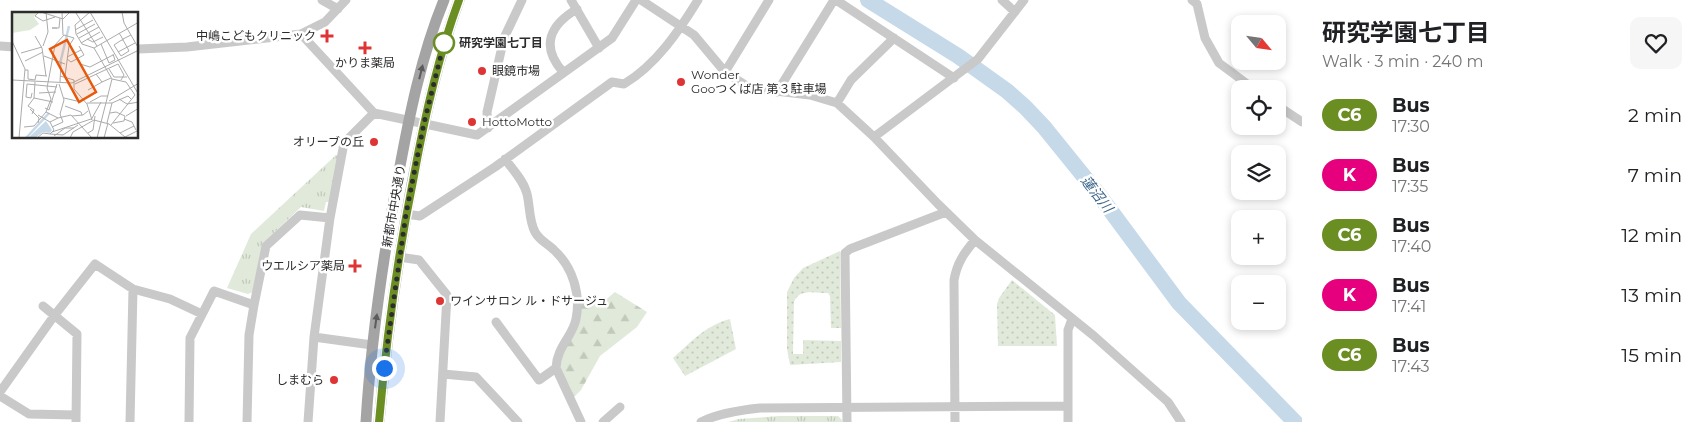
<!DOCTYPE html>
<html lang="en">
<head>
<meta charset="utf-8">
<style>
  body { margin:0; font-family:Montserrat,"Noto Sans JP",sans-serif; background:#f6f6f6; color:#202124; height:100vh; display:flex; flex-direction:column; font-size:19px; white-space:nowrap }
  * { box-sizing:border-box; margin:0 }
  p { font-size:16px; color:#757577 }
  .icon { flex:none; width:28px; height:28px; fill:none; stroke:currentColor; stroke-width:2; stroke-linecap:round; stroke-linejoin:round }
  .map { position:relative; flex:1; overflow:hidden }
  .details { display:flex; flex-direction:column; background:#fff; width:400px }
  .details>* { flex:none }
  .badge { padding:0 10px; border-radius:16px; font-size:18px; line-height:32px }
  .needle { width:32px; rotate:119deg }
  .fabs { position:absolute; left:1231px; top:15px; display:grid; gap:10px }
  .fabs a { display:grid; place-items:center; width:55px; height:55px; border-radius:10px; background:#fff; box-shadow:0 2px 8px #0003; font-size:25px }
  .you { position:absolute; width:25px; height:25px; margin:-12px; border:4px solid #fff; border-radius:50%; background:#1a73e8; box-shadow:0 0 0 8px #1a73e833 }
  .map>.badge { position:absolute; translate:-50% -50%; box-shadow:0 0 0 2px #fff }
  .round { display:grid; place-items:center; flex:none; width:52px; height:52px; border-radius:10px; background:#f6f6f6 }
  .headline { display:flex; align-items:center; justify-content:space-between; height:85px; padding:0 20px }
  h1 { font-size:24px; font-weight:700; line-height:38px }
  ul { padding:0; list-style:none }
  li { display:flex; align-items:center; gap:15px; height:60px; padding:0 20px }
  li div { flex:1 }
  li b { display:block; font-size:19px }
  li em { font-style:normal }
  li .badge { min-width:55px; font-weight:700; text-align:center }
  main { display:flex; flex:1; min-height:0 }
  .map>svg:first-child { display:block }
  .grass { fill:url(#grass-dots) }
  .forest { fill:url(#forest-firs) }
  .park { fill:url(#park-tufts) }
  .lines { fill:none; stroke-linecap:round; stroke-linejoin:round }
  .river { stroke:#c6d9e9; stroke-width:16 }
  .minor { stroke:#c9c9c9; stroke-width:9 }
  .major { stroke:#a4a4a4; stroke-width:11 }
  .oneway { fill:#5c5c5c }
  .line-casing { stroke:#fff; stroke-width:11 }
  .line { stroke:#6b8e23; stroke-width:8 }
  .walk { stroke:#2c2c2c; stroke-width:5; stroke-dasharray:0 9 }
  .poi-dot { fill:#de3434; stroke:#fff; stroke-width:2 }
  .stop-dot { fill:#fff; stroke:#6b8e23; stroke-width:2.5 }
  .labels { text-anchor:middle; stroke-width:5; stroke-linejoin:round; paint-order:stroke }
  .poi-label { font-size:12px; fill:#2c2c2c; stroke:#fff; text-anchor:end }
  .stop-label { font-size:12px; font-weight:bold; fill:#2c2c2c; stroke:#fff; text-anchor:start }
  .street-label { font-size:12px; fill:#2c2c2c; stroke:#fff }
  .water-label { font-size:14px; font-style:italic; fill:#3e678b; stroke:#fff }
  .inset-river { fill:none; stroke:#c6d9e9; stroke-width:2.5 }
  .inset-road { fill:none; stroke:#ababab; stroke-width:1 }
  .view { fill:#e8590c; fill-opacity:0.15; stroke:#e8590c; stroke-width:2.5 }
  .inset-edge { fill:none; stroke:#2c2c2c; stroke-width:2.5 }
</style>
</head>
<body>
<main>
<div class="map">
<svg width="1302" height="422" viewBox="0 0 1302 422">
  <defs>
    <pattern id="grass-dots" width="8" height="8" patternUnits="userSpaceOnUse" patternTransform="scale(1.25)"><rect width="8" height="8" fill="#e1eada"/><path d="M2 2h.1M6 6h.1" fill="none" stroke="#c1c9bb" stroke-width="1.8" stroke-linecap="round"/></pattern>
    <pattern id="forest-firs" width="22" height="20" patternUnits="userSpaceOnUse" patternTransform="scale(1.25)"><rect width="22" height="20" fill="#e1eada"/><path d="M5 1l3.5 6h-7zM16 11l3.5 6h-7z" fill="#c1c9bb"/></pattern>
    <pattern id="park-tufts" width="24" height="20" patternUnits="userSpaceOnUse" patternTransform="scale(1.25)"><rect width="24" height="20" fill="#e1eada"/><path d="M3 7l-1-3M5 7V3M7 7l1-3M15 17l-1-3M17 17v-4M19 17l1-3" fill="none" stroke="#c1c9bb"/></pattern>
  </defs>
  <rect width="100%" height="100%" fill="#fff"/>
  <!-- grass -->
  <path class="grass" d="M840,251L841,328H831L830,296L828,293C815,293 799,288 794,302L793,354H803V340L841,341V362L790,365L787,349V292L794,278L803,268Z
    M1012,280L1055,315L1057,346H998L997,304L999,298Z
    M730,319L736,349L685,376L673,358C691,342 706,325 730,319Z"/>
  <!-- forest -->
  <path class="forest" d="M615,292L647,312L637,327L600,356L581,390L574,397L561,370L560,364L578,298L588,303L603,302Z"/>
  <!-- park -->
  <path class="park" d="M336,155L339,158L330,202H326L324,211L301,207L262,244L253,292L248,294L227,288L251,234Z
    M779,416H838L842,420V422H728L739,419Z"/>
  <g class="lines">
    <!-- river -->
    <path class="river" d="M868,0L958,56L1007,91L1025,107L1044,127L1099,195L1179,303L1295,422"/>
    <!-- minor -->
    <path class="minor" d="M322,0L338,9
      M571,0L599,48
      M641,0L694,35L725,72L750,88L810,95L837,103L874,137L938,204L975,240L1094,336L1168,402L1181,422
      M836,0L954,78
      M1002,0L1015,12
      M1192,0L1197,4L1205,38L1219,63L1254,89
      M301,34L325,22L346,0
      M0,46L14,47
      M138,49L187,47L301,34L374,113L477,135L612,38L636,0
      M563,72C540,46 550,25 577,9
      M725,72L769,0
      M777,92L834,0
      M837,103L851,80L894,38
      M1278,106L1302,122
      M488,128L487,112L504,38L522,0
      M874,137L978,59L1024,0
      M505,159C513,170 524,181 527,194C530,206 529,221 535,232C540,241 547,243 554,250C573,267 581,295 576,319C573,336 557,346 556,368L581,422
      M406,214L420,216L495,167L612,82L624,84C656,65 679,31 698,0
      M399,257L419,260L447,295L440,422
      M43,306L77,334L76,422
      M496,322L539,380L556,368
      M314,337L372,345
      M443,374L476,377L518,422
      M0,392L54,316L95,264L133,289L170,299L202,314
      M0,396L29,414L76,415
      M130,422L133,289
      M189,422L190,338L214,291L254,305L266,246L300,215L330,218
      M247,422L249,335L254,305
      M308,422L314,337L330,218L344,143L374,113
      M603,422L620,407
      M701,422C719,413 740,410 760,408L1068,406
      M847,422L845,253L850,249L946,212
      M955,422L954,280C957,263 964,253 975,240
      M1068,422V330L1072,319"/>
    <!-- major -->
    <path class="major" d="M366,422C371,340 383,258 398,177C409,117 421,56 444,0
      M379,422C386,342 397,263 412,184C424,122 437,60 459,0"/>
  </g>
  <!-- one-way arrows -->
  <defs><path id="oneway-solid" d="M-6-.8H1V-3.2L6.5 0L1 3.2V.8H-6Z" transform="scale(1.25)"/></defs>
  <g class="oneway">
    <use href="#oneway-solid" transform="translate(421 72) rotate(-76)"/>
    <use href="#oneway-solid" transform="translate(376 321) rotate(-82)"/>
  </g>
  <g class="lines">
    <!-- line casing -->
    <g class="line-casing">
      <path id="line" d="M379,422C386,341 397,260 413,181C424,119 437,59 459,0"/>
    </g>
    <!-- line -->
    <use href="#line" class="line"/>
    <!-- walk -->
    <path class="walk" d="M384,368L406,214L424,123L444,43"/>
  </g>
  <!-- markers -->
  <g class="poi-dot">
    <path d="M324.5 28.5h5v5h5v5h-5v5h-5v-5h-5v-5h5z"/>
    <path d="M362.5 40.5h5v5h5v5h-5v5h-5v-5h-5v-5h5z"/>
    <circle cx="482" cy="71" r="5"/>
    <circle cx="681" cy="82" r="5"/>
    <circle cx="472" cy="122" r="5"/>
    <circle cx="374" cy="142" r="5"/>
    <path d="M352.5 258.5h5v5h5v5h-5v5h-5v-5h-5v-5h5z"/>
    <circle cx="440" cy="301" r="5"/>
    <circle cx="334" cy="380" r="5"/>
  </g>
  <circle class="stop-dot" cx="444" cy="43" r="10"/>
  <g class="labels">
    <!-- poi labels -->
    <g class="poi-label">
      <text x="316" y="40">中嶋こどもクリニック</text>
      <text x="365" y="67" text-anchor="middle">かりま薬局</text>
      <text x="492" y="75" text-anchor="start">眼鏡市場</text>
      <text x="691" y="79" text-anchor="start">Wonder<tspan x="691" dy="14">Gooつくば店 第３駐車場</tspan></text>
      <text x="482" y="126" text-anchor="start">HottoMotto</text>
      <text x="364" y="146">オリーブの丘</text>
      <text x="345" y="270">ウエルシア薬局</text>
      <text x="450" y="305" text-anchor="start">ワインサロン ル・ドサージュ</text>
      <text x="324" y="384">しまむら</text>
    </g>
    <!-- stop labels -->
    <g class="stop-label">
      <text x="459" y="47">研究学園七丁目</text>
    </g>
    <!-- street labels -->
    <g class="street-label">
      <text transform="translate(394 206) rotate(-80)" y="4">新都市中央通り</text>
    </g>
    <!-- water labels -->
    <g class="water-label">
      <text transform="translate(1097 194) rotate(52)" y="5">蓮沼川</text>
    </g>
  </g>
  <!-- overview -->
  <g transform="translate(12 12)">
    <rect width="126" height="126" fill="#fff"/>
    <path d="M0,0H26L22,5L27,12L18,18L0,21Z" fill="#e1eada"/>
    <path d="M34,109L40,118L38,121L31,120L23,126H16Z" fill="#c6d9e9"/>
    <path class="inset-river" d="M48,52L57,14M14,126L37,101"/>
    <path class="inset-road" d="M29,0L51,7L58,0M50,0L51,23M78,0L63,13L64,22L70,32L82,36L100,67L114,70L123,83L99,113M78,0L127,83M110,0L112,11L127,37M26,1L23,4L31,9L43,5M64,1L85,34M45,16H40H47L48,6M63,18L81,8M107,21L109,24L111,28L115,35L117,39L109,44L102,33L108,29L110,28H111V27L119,23M65,22L83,12M23,24L30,36L34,64M62,26L52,23L43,33L35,76L39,87L34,100L46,106L59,103L80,126M67,26L87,15M75,27L81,30L91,25M0,29L13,57L7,126M69,31L88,20M89,32L97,51L103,48L101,42M31,34L36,20L34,0M82,36L127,10M60,38L68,52L78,55L101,43M106,40L123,31M9,41L30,35M32,44L53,52M55,45L69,38M55,47L59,50L72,43L67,34M13,49L31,40M97,57L102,65H115M13,58H16V67L23,68M84,62L90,70L99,66M48,64L62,68V77L75,92L80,108M53,64L57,34L62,26M0,68L60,71L127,38M23,68L24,63L35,64M23,70L22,86L41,90M48,70L49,50M63,72L106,52L112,63L109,68M76,78L90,70M20,81L19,86L14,85L15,72L45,75M27,81L44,80M52,86L69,90M107,87L115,92L127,90M97,89L127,71M78,90L89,84H96M75,91H100L116,84L119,87M53,94L69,100L70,103M33,96L37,98L45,72M18,97L27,106L26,111M98,101L104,100L113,104L112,109L101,111M20,102L22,98L16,94L22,86M26,103L38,110L46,106M60,104L71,103L76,99M114,104L127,96M112,107L120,110L124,118M79,108L89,90M95,111L100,91M12,115L22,114L34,100M40,115L51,110L48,102L52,88L47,72M40,120L79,107M76,121L81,118L83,104M108,121L122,114M38,122L51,123L66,113M42,124L53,116H62M25,126L31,121L38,122L42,118L38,110M58,126L61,120L82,108L97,112L113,125M85,126L100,67M92,126L96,111M111,126L127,118"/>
    <path class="view" d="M55,28L84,80L67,90L38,37Z"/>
    <rect width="126" height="126" class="inset-edge"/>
  </g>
</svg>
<div class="fabs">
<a><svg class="needle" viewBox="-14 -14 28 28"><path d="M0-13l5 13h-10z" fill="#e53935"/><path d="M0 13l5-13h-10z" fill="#757577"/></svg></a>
<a><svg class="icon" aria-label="locate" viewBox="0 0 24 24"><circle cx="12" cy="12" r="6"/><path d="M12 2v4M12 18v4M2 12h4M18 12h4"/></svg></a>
<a><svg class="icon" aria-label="layers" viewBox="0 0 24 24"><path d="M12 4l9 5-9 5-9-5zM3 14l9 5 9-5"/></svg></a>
<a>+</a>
<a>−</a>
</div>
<div class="you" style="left:384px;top:368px"></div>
</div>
<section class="details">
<div class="headline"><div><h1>研究学園七丁目</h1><p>Walk · 3 min · 240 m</p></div><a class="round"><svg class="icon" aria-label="heart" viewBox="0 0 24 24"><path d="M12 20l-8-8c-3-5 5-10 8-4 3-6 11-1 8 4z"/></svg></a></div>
<ul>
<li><span class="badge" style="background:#6b8e23;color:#fff">C6</span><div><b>Bus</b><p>17:30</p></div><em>2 min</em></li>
<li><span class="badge" style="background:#e6007e;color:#fff">K</span><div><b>Bus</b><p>17:35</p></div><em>7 min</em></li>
<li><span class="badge" style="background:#6b8e23;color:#fff">C6</span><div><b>Bus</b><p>17:40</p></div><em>12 min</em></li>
<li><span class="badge" style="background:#e6007e;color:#fff">K</span><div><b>Bus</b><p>17:41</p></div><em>13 min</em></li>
<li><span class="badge" style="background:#6b8e23;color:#fff">C6</span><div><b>Bus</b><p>17:43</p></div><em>15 min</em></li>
</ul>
</section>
</main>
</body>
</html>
